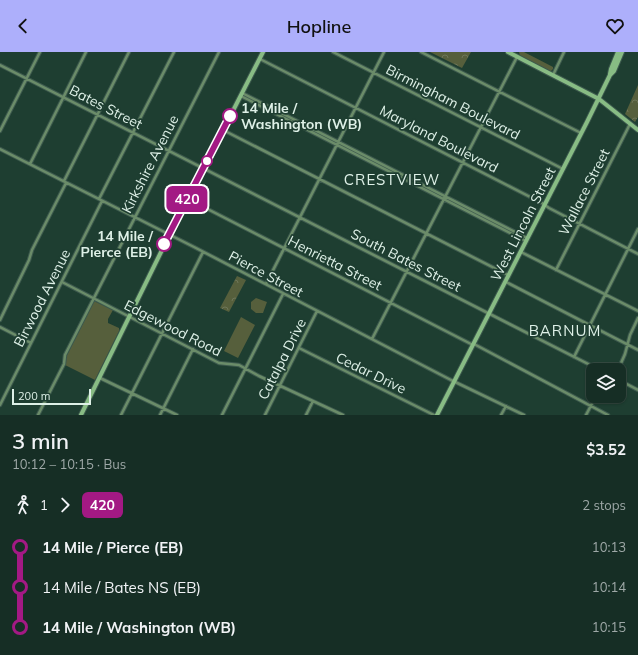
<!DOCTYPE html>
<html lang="en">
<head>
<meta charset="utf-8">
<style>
  body { margin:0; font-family:Mulish,sans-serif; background:#1f362d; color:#f1f3f6; height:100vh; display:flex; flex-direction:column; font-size:15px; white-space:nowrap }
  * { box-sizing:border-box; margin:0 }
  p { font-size:13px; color:#9ea8a7 }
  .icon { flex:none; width:22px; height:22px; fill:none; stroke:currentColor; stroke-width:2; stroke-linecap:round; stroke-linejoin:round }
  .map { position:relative; height:363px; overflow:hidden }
  .panel { display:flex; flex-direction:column; background:#162e25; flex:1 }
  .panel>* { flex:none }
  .badge { padding:0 8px; border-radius:6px; font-size:14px; line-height:26px }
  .buttons { position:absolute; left:586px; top:311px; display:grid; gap:8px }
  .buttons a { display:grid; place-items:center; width:40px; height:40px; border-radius:8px; background:#162e25; box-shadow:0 1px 3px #0004,0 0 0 1px #354a42; font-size:20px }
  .scale { position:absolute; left:12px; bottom:10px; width:79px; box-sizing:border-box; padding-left:4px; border:2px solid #def0e7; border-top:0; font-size:11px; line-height:14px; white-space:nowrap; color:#def0e7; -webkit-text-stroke:3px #1e3e31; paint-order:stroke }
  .map>.badge { position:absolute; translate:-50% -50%; box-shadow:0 0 0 2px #fff }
  .legs { display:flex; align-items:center; gap:6px; height:44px; padding:0 12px; font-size:13px }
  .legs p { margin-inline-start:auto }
  .headline { display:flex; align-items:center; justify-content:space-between; height:68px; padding:0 12px }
  h1 { font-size:22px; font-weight:600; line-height:30px }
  ul { padding:0 12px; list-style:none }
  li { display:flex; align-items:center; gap:14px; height:40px; font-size:15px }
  li i { display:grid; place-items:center; width:6px; height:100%; margin:0 5px; background:currentColor }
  li i::after { content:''; width:10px; height:10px; margin:-5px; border:3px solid; border-radius:50%; background:#162e25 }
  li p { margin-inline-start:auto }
  li:first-child i { background:linear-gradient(#0000 50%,currentColor 0) }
  li:last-child i { background:linear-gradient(currentColor 50%,#0000 0) }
  header { display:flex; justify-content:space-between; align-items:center; height:52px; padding:0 12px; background:#adaffb; color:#111; font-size:18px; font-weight:600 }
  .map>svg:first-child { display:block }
  .green { fill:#565f3c }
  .park { fill:url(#park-crowns) }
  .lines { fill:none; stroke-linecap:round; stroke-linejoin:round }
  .street-casing { stroke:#3d5a4e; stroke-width:4.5 }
  .secondary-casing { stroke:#3d5a4e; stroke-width:6 }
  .street { stroke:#6b8c69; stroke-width:2.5 }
  .secondary { stroke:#88bc84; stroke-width:4 }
  .line-1-casing { stroke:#fff; stroke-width:9 }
  .line-1 { stroke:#a31984; stroke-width:6 }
  .stop-1-dot { fill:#fff; stroke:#a31984; stroke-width:2 }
  .labels { text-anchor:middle; stroke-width:3.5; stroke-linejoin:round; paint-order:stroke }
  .street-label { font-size:14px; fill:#def0e7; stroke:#1e3e31 }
  .stop-label { font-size:14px; font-weight:bold; fill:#def0e7; stroke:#1e3e31; text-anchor:start }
  .neighbourhood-label { font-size:15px; letter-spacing:1px; fill:#def0e7; stroke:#1e3e31 }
</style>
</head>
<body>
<header><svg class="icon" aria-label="back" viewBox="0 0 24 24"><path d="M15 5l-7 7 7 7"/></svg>Hopline<svg class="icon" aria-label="heart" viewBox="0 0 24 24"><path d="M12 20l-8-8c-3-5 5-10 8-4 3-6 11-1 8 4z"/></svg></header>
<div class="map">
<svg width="638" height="363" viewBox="0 0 638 363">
  <defs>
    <pattern id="park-crowns" width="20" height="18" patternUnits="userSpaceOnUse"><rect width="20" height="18" fill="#565f3c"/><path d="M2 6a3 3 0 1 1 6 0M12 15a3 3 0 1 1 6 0" fill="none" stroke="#6e7658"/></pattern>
  </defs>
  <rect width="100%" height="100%" fill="#1e3e31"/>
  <!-- green -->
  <path class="green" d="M519,0H524L553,15V17L550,20L520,4Z
    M256,246L267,250L263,261H256L251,257V250Z
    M94,249L113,258L108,267V271L119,276V279L95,328L65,313L66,305Z
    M241,265L255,273L238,306L224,299Z"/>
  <!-- park -->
  <path class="park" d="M430,0H471L462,16Z
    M638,33V65L635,70L625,62Z
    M237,224L246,228L229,260L220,256Z"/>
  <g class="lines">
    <!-- street casing -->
    <g class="street-casing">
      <path id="street" d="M333,0L563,117
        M421,0L581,81
        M260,7L542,151L549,156L638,202
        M0,13L600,318
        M553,23L564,0
        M242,41L527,186
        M241,44L526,189
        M223,78L508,223
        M0,79L40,0
        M0,97L194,195L451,328L524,363
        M30,112L86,0
        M64,129L129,0
        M99,147L174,0
        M188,147L473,293
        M521,200L638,259
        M556,218L630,72
        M62,230L219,311L239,313L259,324L343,363
        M506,230L638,298
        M266,232L384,0
        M0,268L29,208L32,198L66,131
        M0,275L31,291
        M372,287L517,5
        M474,292L608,363
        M299,296L434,363
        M574,305L638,177
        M618,318L625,302L630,283L638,266
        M100,326L177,363
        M619,328L638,338
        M0,353L102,149
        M38,363L64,312L65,303L219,0
        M121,363L203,200
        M160,363L193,297
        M222,363L283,242
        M265,363L317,259
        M306,363L313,349
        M501,363L506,354
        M586,363L596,344"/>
    </g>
    <!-- secondary casing -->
    <g class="secondary-casing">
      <path id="secondary" d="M508,0L599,47L638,78
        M610,22L611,17L618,0
        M81,363L163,196L263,0
        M437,363L587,70L610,23L614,19L622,0"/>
    </g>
    <!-- street -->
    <use href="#street" class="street"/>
    <!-- secondary -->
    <use href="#secondary" class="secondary"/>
  </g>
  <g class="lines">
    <!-- line-1 casing -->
    <g class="line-1-casing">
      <path id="line-1" d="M164,192L230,64"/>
    </g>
    <!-- line-1 -->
    <use href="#line-1" class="line-1"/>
  </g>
  <!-- markers -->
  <g class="stop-1-dot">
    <circle cx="230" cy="64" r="7"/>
    <circle cx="207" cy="109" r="5"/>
    <circle cx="164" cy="192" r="7"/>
  </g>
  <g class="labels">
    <!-- street labels -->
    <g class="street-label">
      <text transform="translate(453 50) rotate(27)" y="5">Birmingham Boulevard</text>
      <text transform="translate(106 55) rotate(27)" y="5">Bates Street</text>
      <text transform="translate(439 87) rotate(27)" y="5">Maryland Boulevard</text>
      <text transform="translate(150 112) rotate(-63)" y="5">Kirkshire Avenue</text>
      <text transform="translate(584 140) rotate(-63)" y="5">Wallace Street</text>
      <text transform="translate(523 172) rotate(-63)" y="5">West Lincoln Street</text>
      <text transform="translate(406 208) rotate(27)" y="5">South Bates Street</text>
      <text transform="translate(335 211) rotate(27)" y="5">Henrietta Street</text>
      <text transform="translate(266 222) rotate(28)" y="5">Pierce Street</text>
      <text transform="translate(42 246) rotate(-63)" y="5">Birwood Avenue</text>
      <text transform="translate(173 276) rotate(27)" y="5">Edgewood Road</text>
      <text transform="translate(282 307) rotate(-63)" y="5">Catalpa Drive</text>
      <text transform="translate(371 321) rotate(26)" y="5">Cedar Drive</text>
    </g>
    <!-- stop labels -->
    <g class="stop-label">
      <text x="241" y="61">14 Mile /<tspan x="241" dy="16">Washington (WB)</tspan></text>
      <text x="153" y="189" text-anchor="end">14 Mile /<tspan x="153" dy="16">Pierce (EB)</tspan></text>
    </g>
    <!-- neighbourhood labels -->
    <g class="neighbourhood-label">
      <text x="392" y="133">CRESTVIEW</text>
      <text x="565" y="284">BARNUM</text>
    </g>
  </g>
</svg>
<div class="buttons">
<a><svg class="icon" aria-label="layers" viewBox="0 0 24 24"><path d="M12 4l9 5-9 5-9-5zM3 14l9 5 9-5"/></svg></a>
</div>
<div class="scale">200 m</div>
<b class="badge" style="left:187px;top:147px;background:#a31984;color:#fff">420</b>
</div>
<section class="panel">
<div class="headline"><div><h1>3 min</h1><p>10:12 – 10:15 · Bus</p></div><b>$3.52</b></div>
<div class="legs"><svg class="icon" aria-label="walk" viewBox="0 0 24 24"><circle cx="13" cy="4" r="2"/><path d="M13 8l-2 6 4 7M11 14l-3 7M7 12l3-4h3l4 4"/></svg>1<svg class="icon" aria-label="forward" viewBox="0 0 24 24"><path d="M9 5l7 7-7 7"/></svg><b class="badge" style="background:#a31984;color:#fff">420</b><p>2 stops</p></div>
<ul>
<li><i style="color:#a31984"></i><b>14 Mile / Pierce (EB)</b><p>10:13</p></li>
<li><i style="color:#a31984"></i><span>14 Mile / Bates NS (EB)</span><p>10:14</p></li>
<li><i style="color:#a31984"></i><b>14 Mile / Washington (WB)</b><p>10:15</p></li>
</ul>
</section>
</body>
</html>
